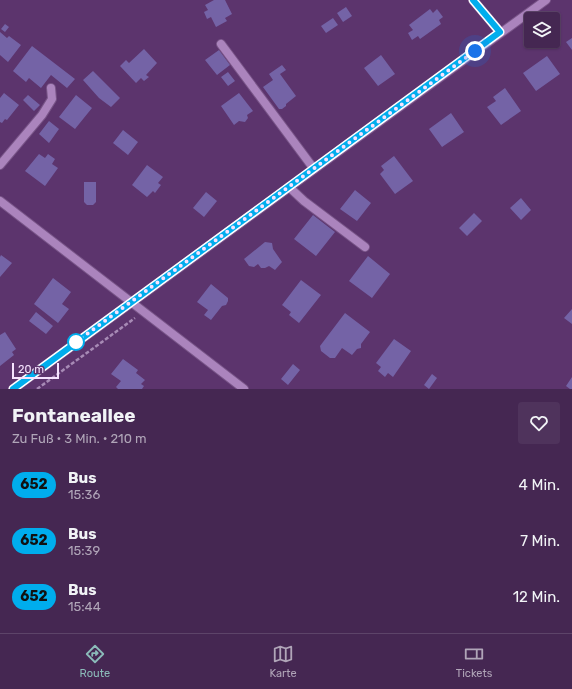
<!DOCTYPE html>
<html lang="de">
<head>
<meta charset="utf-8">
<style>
  body { margin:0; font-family:Rubik,sans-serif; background:#4f335c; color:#f1f3f6; height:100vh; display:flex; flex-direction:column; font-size:15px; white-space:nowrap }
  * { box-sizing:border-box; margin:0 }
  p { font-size:13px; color:#b0a5b8 }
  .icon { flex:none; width:22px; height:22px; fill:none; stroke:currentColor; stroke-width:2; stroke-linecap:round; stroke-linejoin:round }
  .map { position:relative; height:389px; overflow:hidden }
  .sheet { display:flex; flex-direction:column; background:#452752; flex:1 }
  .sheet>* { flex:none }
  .badge { padding:0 8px; border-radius:13px; font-size:14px; line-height:26px }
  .buttons { position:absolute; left:524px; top:12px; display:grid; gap:8px }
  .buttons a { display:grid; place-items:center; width:36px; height:36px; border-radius:4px; background:#452752; box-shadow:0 1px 3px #0004,0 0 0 1px #5d4469; font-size:20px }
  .scale { position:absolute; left:12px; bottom:10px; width:47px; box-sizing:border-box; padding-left:4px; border:2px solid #f6e3ff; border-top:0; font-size:11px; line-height:14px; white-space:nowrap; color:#f6e3ff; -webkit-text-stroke:3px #5c346d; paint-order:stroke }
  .you { position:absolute; width:20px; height:20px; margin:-10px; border:3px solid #fff; border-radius:50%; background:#1a73e8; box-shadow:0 0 0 6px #1a73e833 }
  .map>.badge { position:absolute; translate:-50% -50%; box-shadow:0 0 0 2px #fff }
  .round { display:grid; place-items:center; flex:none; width:42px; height:42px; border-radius:4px; background:#4f335c }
  .headline { display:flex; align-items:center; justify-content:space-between; height:68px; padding:0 12px }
  h1 { font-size:19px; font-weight:700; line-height:30px }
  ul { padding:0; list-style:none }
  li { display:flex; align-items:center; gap:12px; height:56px; padding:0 12px }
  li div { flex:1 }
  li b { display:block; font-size:15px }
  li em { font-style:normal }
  li .badge { min-width:44px; font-weight:700; text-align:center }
  .tab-bar { display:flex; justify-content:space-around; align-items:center; height:56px; border-top:1px solid #5d4469; background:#452752; font-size:11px; color:#b0a5b8 }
  .tab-bar a { display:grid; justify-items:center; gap:2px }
  .tab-bar .current { color:#8bbbb9 }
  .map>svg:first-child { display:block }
  .building { fill:#7463a6 }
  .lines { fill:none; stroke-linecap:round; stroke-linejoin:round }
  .lane-casing { stroke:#785487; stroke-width:10 }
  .street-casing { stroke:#785487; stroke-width:10 }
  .path { stroke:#a78ab5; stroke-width:2.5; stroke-dasharray:4 2; stroke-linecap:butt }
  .lane { stroke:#ab84bd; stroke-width:8 }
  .street { stroke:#ab84bd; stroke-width:8 }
  .line-casing { stroke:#fff; stroke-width:9 }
  .line { stroke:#00aded; stroke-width:6 }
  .walk { stroke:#f6e3ff; stroke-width:4; stroke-dasharray:0 7.2 }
  .stop-dot { fill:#fff; stroke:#00aded; stroke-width:2 }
</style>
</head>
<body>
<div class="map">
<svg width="572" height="389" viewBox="0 0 572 389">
  <rect width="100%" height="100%" fill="#5c346d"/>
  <!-- building -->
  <path class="building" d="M214,0H225L232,14L225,18L227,21L216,27L211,17L207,19L204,12L208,10L205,5Z
    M346,7L352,16L343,22L337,13Z
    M430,9L433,13L437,9L443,17L439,20L441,24L420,39L418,36L412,40L408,33L413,30L409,25Z
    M333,18L338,25L326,33L321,26Z
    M5,24L9,27L5,32L1,29Z
    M0,32L7,38L9,36L21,45L8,62L0,55Z
    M572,38V50L566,42Z
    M32,46L75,79L67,88L51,75L41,88L29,78L26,82L13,71Z
    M144,49L157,63L146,75L149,77L144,81L141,78L136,83L120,66L126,60L129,63Z
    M219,50L230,65L217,75L205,60Z
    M381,55L395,74L378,86L364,68Z
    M547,56L560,74L536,91L523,73Z
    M282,65L286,70L280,74L296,96L286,104V106L282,109H279L263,87L273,80L269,74Z
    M93,71L120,98L111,107L99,98L83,80Z
    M228,72L235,81L228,86L221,77Z
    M505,88L521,111L501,125L487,107L496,101L493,97Z
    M4,93L19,105L7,120L5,119L2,123L0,122V98Z
    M239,93L253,111L247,115L248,118L245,122L239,121L234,125L221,106Z
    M28,95L40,105L34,111L23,100Z
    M76,95L92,108L75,129L59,117Z
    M451,113L464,132L442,147L429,129Z
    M49,121L59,129L49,143L39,134Z
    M123,130L138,142L128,155L113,143Z
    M39,154L45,158L48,154L55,159L52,164L58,168L45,186L25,171Z
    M394,156L413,181L395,194L380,174L384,170L381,166Z
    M147,165L163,177L158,183L161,185L155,193L153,191L147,197L132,185Z
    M84,182H96V202L93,205H87L84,202Z
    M355,190L371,203L357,221L340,209Z
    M206,192L217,201L204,217L193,208Z
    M521,198L531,210L521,220L510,208Z
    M474,213L482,221L467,236L459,228Z
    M313,215L335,232L316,256L294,239Z
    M265,242L272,243L273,249L282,262L275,270L269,266L265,268H261L258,264L254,267L249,266L244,259Z
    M1,255L12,263L0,277V257Z
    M368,256L390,274L372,298L349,281Z
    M53,278L71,292L62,304L69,309L58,323L34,304Z
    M301,280L321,295L299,323L289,315L291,312L282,305Z
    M211,284L228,298V301L226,305L222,306L211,320L204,315L208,310L197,302Z
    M572,309V324L564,318Z
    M36,312L53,326L46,334L29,321Z
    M345,313L370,332L361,344V348L357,349L352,355L342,348L335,358H330L321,351L320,346Z
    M5,332L16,349L12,352L14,355L0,366V335Z
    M394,339L411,351L393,377L388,373L385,377L378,371L381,367L376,363Z
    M123,359L138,370L136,373L145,380L141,384L144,386L142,389H118L116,387L121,381L111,374Z
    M293,364L300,370L288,385L281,379Z
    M432,374L437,378L429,389L424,385Z
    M572,377V389H570L566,386Z"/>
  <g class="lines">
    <!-- lane casing -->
    <g class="lane-casing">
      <path id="lane" d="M221,44L314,169
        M0,165L42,115L52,99L51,88
        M289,187L304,201L365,247"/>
    </g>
    <!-- street casing -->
    <g class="street-casing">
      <path id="street" d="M473,0L500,32
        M0,201L244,389
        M13,389L546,0"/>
    </g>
    <!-- path -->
    <path class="path" d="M37,389L135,318"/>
    <!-- lane -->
    <use href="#lane" class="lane"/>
    <!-- street -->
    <use href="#street" class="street"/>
  </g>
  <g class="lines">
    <!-- line casing -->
    <g class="line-casing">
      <path id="line" d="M13,389L500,32L473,0"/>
    </g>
    <!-- line -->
    <use href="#line" class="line"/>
    <!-- walk -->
    <path class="walk" d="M76,342L475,51"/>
  </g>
  <!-- markers -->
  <circle class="stop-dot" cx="76" cy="342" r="8"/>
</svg>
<div class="buttons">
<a><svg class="icon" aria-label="layers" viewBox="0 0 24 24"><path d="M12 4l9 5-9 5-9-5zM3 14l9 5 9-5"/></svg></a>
</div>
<div class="scale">20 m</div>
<div class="you" style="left:475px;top:51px"></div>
</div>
<section class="sheet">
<div class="headline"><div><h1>Fontaneallee</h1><p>Zu Fuß · 3 Min. · 210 m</p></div><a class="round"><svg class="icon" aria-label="heart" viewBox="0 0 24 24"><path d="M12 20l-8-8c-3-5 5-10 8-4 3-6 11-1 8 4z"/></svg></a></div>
<ul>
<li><span class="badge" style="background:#00aded;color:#111">652</span><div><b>Bus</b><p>15:36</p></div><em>4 Min.</em></li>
<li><span class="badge" style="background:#00aded;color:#111">652</span><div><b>Bus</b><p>15:39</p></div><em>7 Min.</em></li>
<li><span class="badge" style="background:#00aded;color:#111">652</span><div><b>Bus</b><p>15:44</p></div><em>12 Min.</em></li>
</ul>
</section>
<nav class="tab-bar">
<a class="current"><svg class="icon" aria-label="directions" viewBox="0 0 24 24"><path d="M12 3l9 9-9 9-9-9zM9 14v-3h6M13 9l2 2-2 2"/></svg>Route</a>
<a><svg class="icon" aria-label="map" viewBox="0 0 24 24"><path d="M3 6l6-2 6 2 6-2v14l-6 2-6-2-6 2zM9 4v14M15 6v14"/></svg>Karte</a>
<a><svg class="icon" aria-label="tickets" viewBox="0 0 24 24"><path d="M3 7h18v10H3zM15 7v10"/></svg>Tickets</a>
</nav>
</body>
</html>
